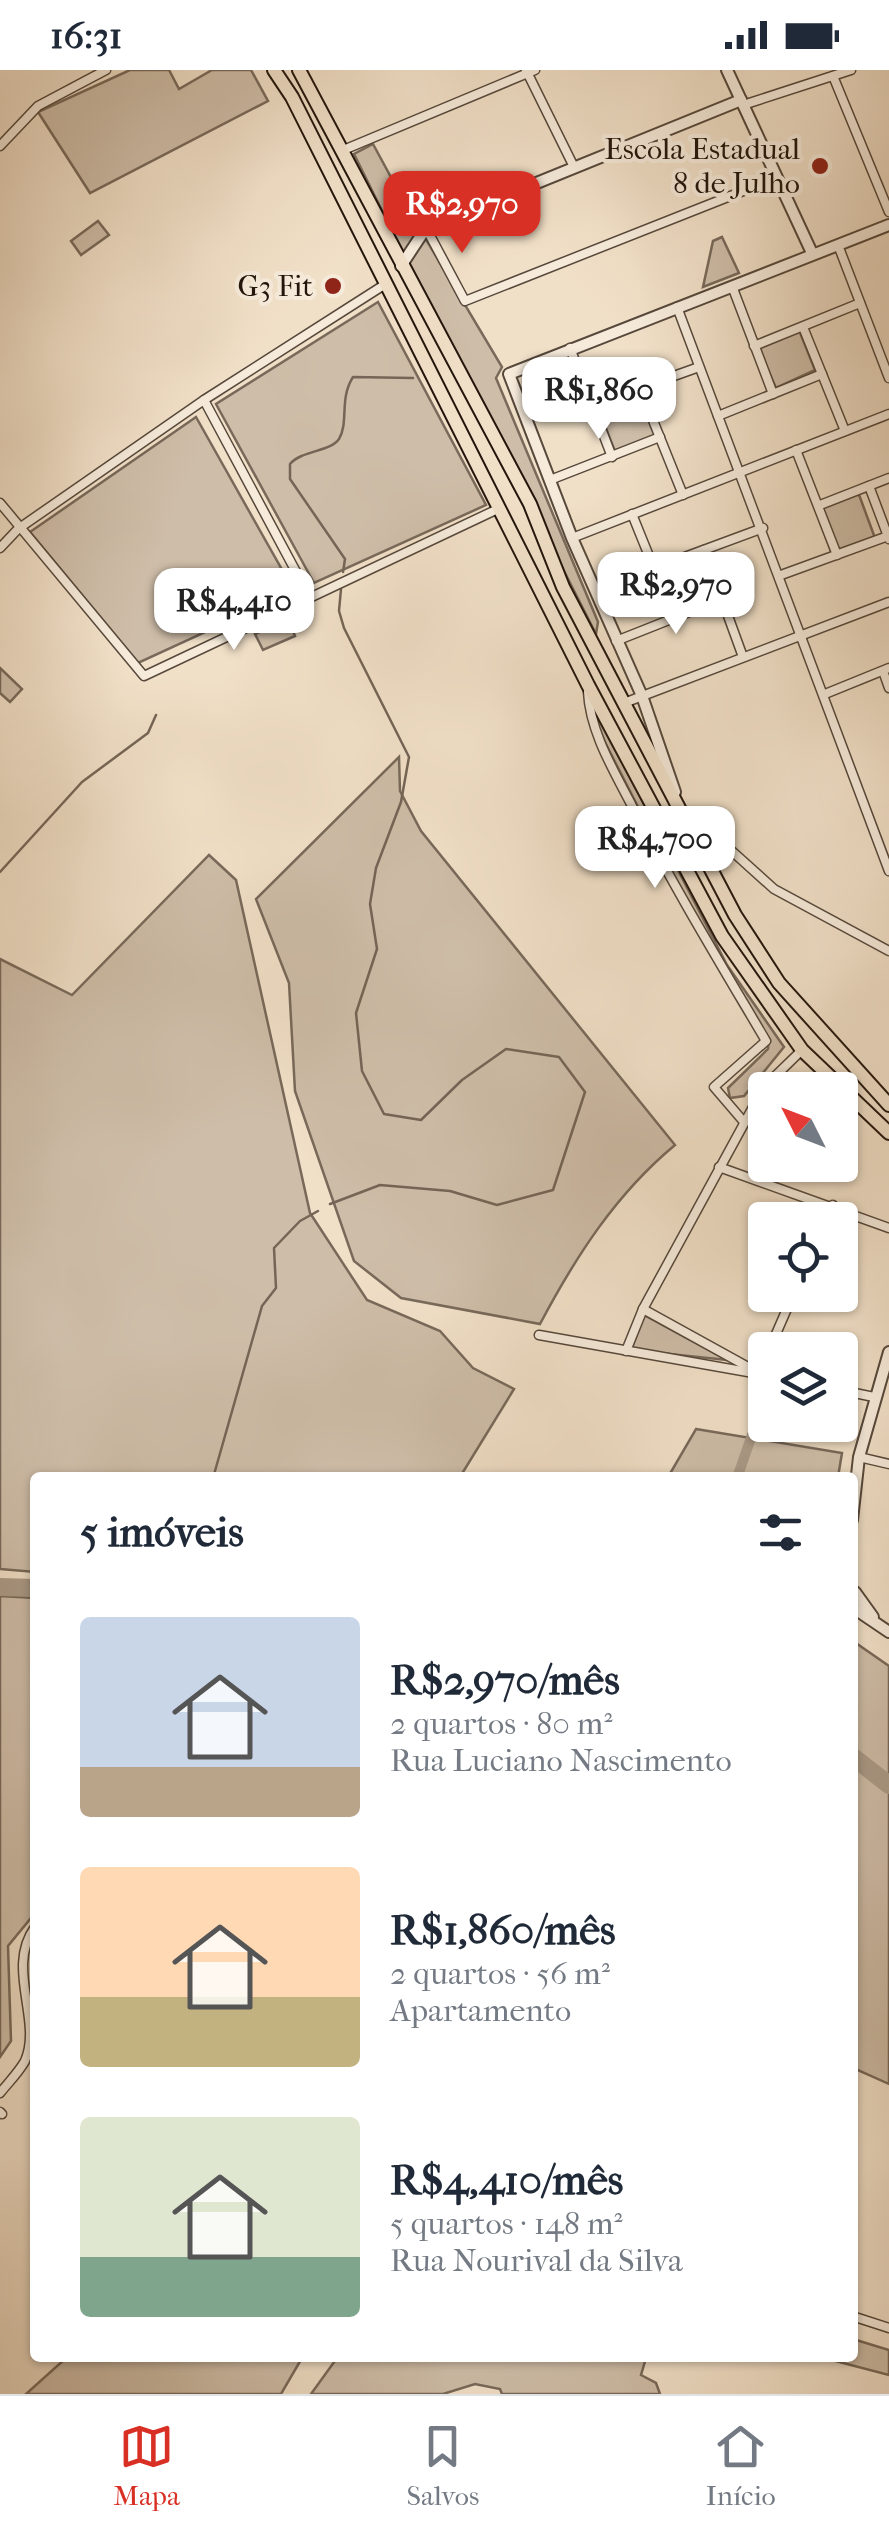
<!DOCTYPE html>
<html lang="pt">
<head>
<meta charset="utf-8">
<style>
	:root { --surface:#fff; --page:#f6f6f7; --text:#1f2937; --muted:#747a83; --line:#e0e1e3; --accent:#d93025 }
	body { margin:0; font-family:"IM FELL French Canon",serif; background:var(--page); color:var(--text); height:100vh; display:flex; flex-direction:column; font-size:38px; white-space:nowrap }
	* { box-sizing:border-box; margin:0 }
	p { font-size:32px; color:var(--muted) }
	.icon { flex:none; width:55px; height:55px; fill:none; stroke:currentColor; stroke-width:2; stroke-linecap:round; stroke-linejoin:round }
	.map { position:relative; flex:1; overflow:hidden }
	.panel { position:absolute; left:30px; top:1402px; width:828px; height:890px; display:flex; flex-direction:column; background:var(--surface); border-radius:10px; box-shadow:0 2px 8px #0004 }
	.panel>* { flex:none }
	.needle { width:65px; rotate:312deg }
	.tools { position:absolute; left:748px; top:1002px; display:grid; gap:20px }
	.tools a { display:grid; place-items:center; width:110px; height:110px; border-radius:10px; background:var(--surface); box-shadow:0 2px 8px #0004; font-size:50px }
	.price { position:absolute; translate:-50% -85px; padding:0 22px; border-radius:20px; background:#fff; color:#222; font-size:32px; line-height:65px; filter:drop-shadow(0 2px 5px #0008) }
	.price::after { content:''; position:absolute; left:50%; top:60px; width:30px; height:22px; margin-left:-15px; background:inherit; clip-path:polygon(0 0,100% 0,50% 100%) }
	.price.active { background:var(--accent); color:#fff }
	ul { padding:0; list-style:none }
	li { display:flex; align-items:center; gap:30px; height:250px; padding:0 50px }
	li span { display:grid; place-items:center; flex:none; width:280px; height:200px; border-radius:10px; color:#555 }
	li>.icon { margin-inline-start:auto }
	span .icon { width:120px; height:120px; fill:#fffc; stroke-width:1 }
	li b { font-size:42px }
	h2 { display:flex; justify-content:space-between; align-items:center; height:120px; padding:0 50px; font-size:42px }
	.status { display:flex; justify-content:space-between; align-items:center; height:70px; padding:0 50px; background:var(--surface); direction:ltr }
	.status svg { height:28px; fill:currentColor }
	.tabs { display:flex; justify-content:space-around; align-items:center; height:140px; border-top:2px solid var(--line); background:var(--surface); font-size:28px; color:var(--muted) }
	.tabs a { display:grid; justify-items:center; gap:5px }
	.tabs .active { color:var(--accent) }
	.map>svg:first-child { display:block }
</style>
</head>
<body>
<div class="status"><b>16:31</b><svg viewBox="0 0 49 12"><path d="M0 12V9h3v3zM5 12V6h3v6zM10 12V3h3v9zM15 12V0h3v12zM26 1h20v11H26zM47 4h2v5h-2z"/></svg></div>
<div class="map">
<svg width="889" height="2324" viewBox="0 0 889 2324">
	<rect width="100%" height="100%" fill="#f1e0c8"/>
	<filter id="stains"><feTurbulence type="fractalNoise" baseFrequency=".002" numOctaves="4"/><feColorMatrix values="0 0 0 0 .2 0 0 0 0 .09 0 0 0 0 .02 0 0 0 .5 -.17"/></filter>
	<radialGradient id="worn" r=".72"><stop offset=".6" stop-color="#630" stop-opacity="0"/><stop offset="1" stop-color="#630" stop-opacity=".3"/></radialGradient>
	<g fill="#cebda8" stroke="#78695a" stroke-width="2.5">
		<polygon points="130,0 169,0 179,19 212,0 251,0 268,31 90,123 38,42"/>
		<polygon points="373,74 420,161 404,185 354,84"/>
		<polygon points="98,151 109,165 81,185 71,171"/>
		<polygon points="424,166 502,297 496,308 598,552 596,564 407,192"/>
		<polygon points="722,167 739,203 703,217 713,171"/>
		<polygon points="378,232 486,435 314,513 216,334"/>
		<polygon points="799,260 815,300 776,318 758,278"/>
		<polygon points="640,322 657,368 616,384 598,338"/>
		<polygon points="196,347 294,521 138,593 30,462"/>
		<polygon points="858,422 875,468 832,484 815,438"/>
		<polygon points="703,488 717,524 681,539 667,503"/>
		<polygon points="288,549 295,566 263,580 255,564"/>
		<polygon points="0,598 22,619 10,632 0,623"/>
		<polygon points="598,645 727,895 784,977 744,1026 730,1028 728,1018 768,979 769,969 719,895 592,647"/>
		<path d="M399,687L400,721L421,761L675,1075C616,1124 576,1186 540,1254L401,1228L354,1191L295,1021L289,913L256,829Z"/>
		<polygon points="209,785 236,810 310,1143 367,1230 440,1261 473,1298 514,1319 460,1407 35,1408 35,1502 0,1499 0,889 72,925"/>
		<polygon points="644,1245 727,1290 631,1280"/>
		<polygon points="696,1359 842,1383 838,1407 668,1407"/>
		<polygon points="0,1526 35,1528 35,1843 8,1876 11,1971 0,1987"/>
		<polygon points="853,1571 889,1596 889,2014 853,1998"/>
		<polygon points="853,2269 889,2280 889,2305 824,2288 852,2288"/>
		<polygon points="66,2288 302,2288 281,2324 26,2324"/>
		<polygon points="337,2288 646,2288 641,2305 656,2313 660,2324 502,2324 500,2319 475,2314 443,2324 311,2324"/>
	</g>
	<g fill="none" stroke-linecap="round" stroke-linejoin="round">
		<g stroke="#756556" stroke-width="2.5">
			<path d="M343,502L345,489L290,409V394C302,380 330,382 339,369C349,352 339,329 353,307L413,308"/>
			<polyline points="0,802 82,712 148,663 156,645"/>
			<polyline points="330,1134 380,1115 450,1121 497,1135 553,1120 585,1022 559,987 506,979 462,1010 421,1050 384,1044 362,1001 356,943 377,879 370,834 376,798 401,732 409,687 344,558 339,541 341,519"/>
			<polyline points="213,1408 262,1236 276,1218 274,1178 300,1151 318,1141"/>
		</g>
		<polyline stroke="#ab9b88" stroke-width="10" points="737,1408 754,1359"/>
		<g stroke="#ab9b88" stroke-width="18">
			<polyline points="0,1517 35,1518"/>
			<polyline points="852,1686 889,1715"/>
		</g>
		<defs>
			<g id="minor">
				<polyline points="526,0 574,97"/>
				<polyline points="833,6 889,142"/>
				<polyline points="743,35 851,0"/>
				<polyline points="0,76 38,36 106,0"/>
				<polyline points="341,81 535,0"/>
				<polyline points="426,158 465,231 776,108"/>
				<polyline points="838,175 889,308"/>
				<polyline points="732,216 773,324"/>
				<polyline points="677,237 889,801"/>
				<polyline points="803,257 845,361"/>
				<polyline points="754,276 860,233"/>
				<polyline points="570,278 612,387"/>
				<polyline points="640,318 683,425"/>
				<polyline points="204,330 309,526"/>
				<polyline points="593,335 699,297"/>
				<polyline points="718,346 822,304"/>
				<polyline points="796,380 837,485"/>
				<polyline points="550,410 660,367"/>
				<polyline points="869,416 889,469"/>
				<polyline points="0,433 144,606 500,438"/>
				<polyline points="820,435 889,408"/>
				<polyline points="632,444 674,548"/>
				<polyline points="572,468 889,344"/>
				<polyline points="0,478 18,459 204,330 384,215"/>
				<polyline points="704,480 743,587"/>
				<polyline points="655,498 763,458"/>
				<polyline points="781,505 888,466"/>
				<polyline points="616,571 722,529"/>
				<polyline points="883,601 889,618"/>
				<path d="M588,622C590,662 614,701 632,736C674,817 720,893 766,971L714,1017L744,1052"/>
				<polyline points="825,624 889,598"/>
				<polyline points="624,633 889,532"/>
				<polyline points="690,759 724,774 774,819 889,881"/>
				<polyline points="719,1097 889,1158"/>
				<polyline points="826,1150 833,1135"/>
				<polyline points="643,1239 759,1303 765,1289"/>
				<polyline points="539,1265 765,1305"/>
				<polyline points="769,1280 793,1225"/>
				<polyline points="626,1281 643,1239 764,1017 802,980"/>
				<polyline points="840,1320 874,1327"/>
				<polyline points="859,1387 889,1394"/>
				<path d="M0,2023C8,2013 19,2002 25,1991C43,1951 5,1898 35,1857"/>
				<polyline points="0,2042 2,2044"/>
				<polyline points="852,2246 889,2258"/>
			</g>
			<g id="tertiary">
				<polyline points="727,0 812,183"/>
				<polyline points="401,196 426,158 741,30"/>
				<polyline points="675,722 642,626 572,468 509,304 889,155"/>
				<polyline points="852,1450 859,1387 889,1282"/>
				<polyline points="855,1522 873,1547"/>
				<polyline points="852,1537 889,1562"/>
			</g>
			<g id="primary">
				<polyline points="274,0 292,27 588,615 722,866 802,980 889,1063"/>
				<polyline points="299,0 530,434 563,517 735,845 779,913 889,1035"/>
			</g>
		</defs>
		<use href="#minor" stroke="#56483b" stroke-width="11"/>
		<use href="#tertiary" stroke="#56483b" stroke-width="14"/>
		<use href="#primary" stroke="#23150c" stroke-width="16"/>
		<use href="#minor" stroke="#f6ebdb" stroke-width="8"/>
		<use href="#tertiary" stroke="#f6ebdb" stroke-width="10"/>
		<use href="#primary" stroke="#f1e0c8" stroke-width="12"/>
	</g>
	<g fill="#8f2418" stroke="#f6ebdb" stroke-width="4">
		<circle cx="820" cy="96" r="10"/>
		<circle cx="333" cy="216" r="10"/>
	</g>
	<g text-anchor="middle" stroke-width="8" stroke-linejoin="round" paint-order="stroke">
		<g font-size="30" fill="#23150c" stroke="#f6ebdb" text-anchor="end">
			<text x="800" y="89">Escola Estadual<tspan x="800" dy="34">8 de Julho</tspan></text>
			<text x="313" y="226">G3 Fit</text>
		</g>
	</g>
	<rect width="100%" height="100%" filter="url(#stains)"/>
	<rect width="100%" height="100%" fill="url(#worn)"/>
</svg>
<div class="tools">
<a><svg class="needle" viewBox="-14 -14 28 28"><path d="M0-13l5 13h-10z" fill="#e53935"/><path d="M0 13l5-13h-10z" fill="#747a83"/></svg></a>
<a><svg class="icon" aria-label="locate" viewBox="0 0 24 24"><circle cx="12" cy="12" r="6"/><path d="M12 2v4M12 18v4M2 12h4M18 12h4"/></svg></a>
<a><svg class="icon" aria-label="layers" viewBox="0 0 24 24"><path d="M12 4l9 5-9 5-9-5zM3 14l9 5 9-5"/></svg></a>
</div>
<b class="price active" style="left:462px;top:186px">R$2,970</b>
<b class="price" style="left:599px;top:372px">R$1,860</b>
<b class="price" style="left:676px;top:567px">R$2,970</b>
<b class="price" style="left:234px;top:583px">R$4,410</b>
<b class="price" style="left:655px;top:821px">R$4,700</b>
<section class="panel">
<h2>5 imóveis<svg class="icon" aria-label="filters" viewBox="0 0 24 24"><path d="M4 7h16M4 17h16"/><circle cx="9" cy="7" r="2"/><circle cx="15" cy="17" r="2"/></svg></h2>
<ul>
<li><span style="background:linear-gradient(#c9d6e8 75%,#b9a48a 0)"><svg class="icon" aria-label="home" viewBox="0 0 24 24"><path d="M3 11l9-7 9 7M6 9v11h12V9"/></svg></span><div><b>R$2,970/mês</b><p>2 quartos · 80 m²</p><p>Rua Luciano Nascimento</p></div></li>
<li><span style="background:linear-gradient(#ffd9b3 65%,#c2b280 0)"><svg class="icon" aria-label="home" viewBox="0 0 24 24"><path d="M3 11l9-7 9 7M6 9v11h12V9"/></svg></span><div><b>R$1,860/mês</b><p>2 quartos · 56 m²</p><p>Apartamento</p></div></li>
<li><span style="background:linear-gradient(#dfe7d0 70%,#7fa58c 0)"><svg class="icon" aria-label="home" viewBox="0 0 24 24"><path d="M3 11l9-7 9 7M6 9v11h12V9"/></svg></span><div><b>R$4,410/mês</b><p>5 quartos · 148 m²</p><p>Rua Nourival da Silva</p></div></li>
</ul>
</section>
</div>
<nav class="tabs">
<a class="active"><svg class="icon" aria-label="map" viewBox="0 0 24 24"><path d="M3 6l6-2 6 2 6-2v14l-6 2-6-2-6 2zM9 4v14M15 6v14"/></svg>Mapa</a>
<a><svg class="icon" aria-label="saved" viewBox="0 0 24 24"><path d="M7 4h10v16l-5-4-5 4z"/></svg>Salvos</a>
<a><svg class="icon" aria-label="home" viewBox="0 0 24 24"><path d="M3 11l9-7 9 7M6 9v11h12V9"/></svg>Início</a>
</nav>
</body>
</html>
